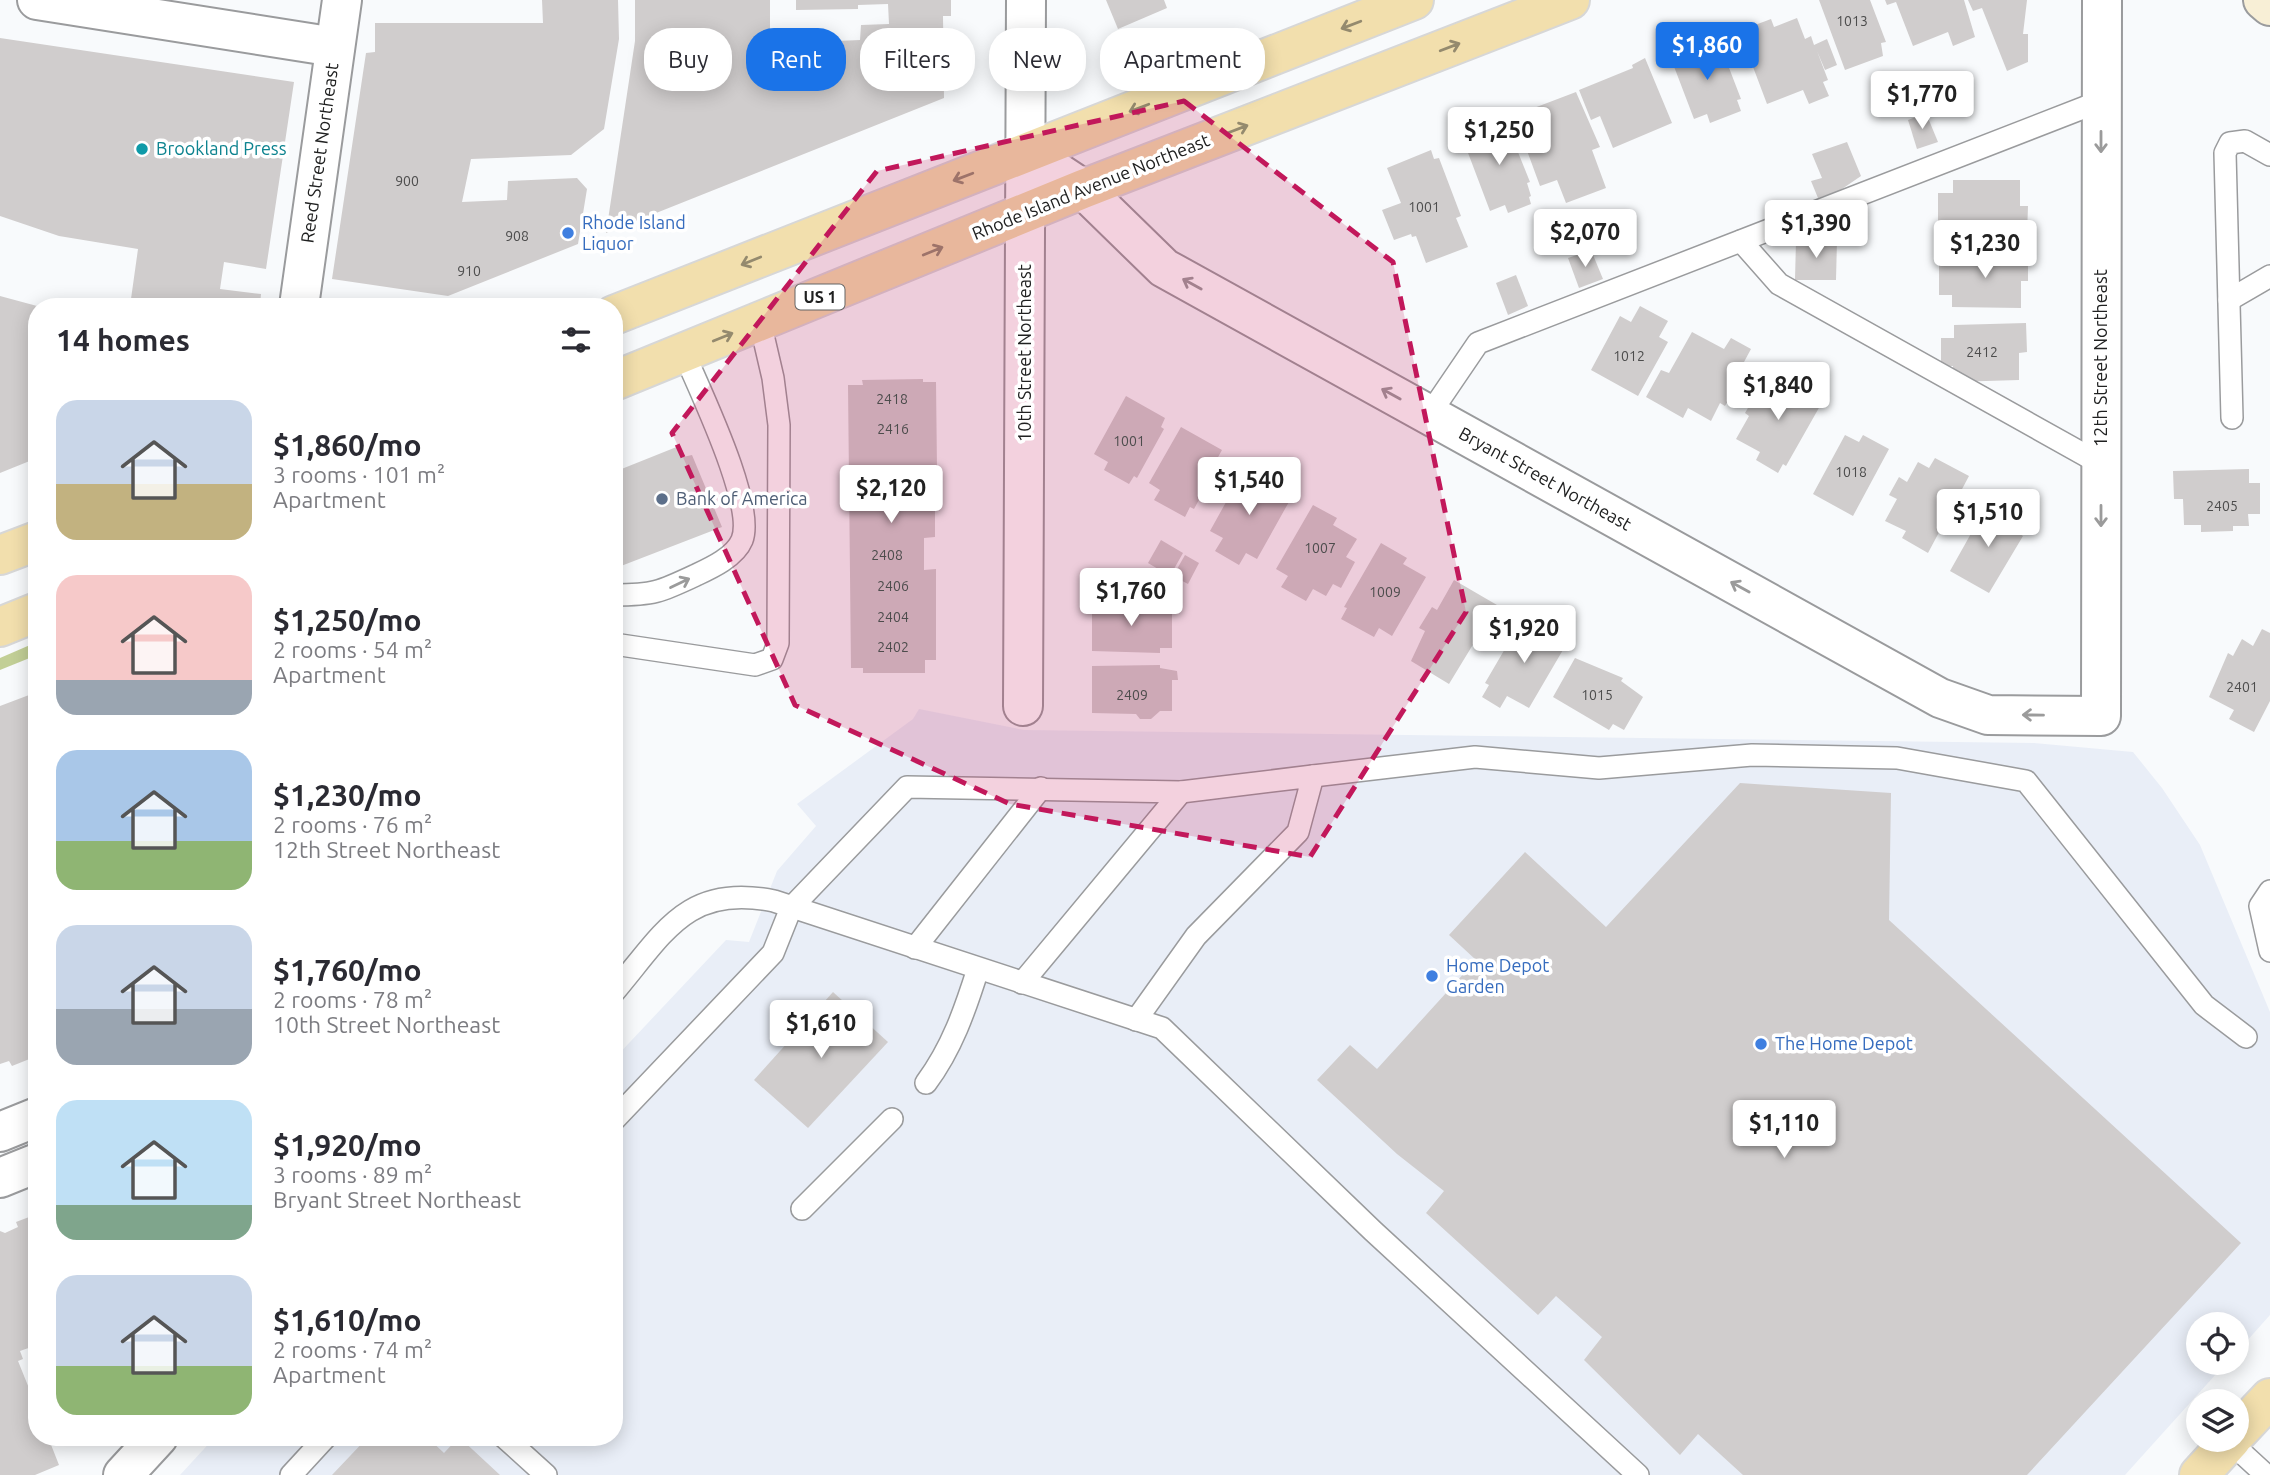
<!DOCTYPE html>
<html lang="en">
<head>
<meta charset="utf-8">
<style>
	:root { --surface:#fff; --page:#f7f7f7; --text:#2b2b33; --muted:#7c7c81; --accent:#1a73e8 }
	body { margin:0; font-family:Ubuntu,sans-serif; background:var(--page); color:var(--text); height:100vh; display:flex; flex-direction:column; font-size:26px; white-space:nowrap }
	* { box-sizing:border-box; margin:0 }
	p { font-size:23px; color:var(--muted) }
	.icon { flex:none; width:38px; height:38px; fill:none; stroke:currentColor; stroke-width:2; stroke-linecap:round; stroke-linejoin:round }
	.map { position:relative; flex:1; overflow:hidden }
	.side { position:absolute; left:28px; top:298px; width:595px; height:1148px; display:flex; flex-direction:column; background:var(--surface); border-radius:28px; box-shadow:0 4px 18px #0003 }
	.side>* { flex:none }
	.top-card { position:absolute; left:644px; top:28px; width:665px; height:63px; display:flex; gap:14px }
	.tools { position:absolute; left:2186px; top:1312px; display:grid; gap:14px }
	.tools a { display:grid; place-items:center; width:63px; height:63px; border-radius:50%; background:var(--surface); box-shadow:0 4px 18px #0003; font-size:35px }
	.price { position:absolute; translate:-50% -60px; padding:0 16px; border-radius:7px; background:#fff; color:#222; font-size:23px; line-height:46px; filter:drop-shadow(0 2px 4px #0008) }
	.price::after { content:''; position:absolute; left:50%; top:42px; width:21px; height:16px; margin-left:-10px; background:inherit; clip-path:polygon(0 0,100% 0,50% 100%) }
	.price.on { background:var(--accent); color:#fff }
	ul { padding:0; list-style:none }
	li { display:flex; align-items:center; gap:21px; height:175px; padding:0 28px }
	li span { display:grid; place-items:center; flex:none; width:196px; height:140px; border-radius:21px; color:#555 }
	li>.icon { margin-inline-start:auto }
	span .icon { width:84px; height:84px; fill:#fffc; stroke-width:1 }
	li b { font-size:30px }
	h2 { display:flex; justify-content:space-between; align-items:center; height:84px; padding:0 28px; font-size:30px }
	.chip { padding:0 24px; border-radius:28px; background:var(--surface); box-shadow:0 4px 18px #0003; font-size:24px; line-height:63px }
	.chip.on { background:var(--accent); color:#fff }
	.map>svg:first-child { display:block }
</style>
</head>
<body>
<div class="map">
<svg width="2270" height="1475" viewBox="0 0 2270 1475">
	<rect width="100%" height="100%" fill="#f8fafc"/>
	<polygon fill="#e9eef7" points="919,709 1024,730 2034,743 2133,752 2162,788 2200,845 2270,1012 2270,1315 2237,1352 2236,1325 2198,1325 2198,1363 2226,1363 2125,1475 180,1475 215,1437 614,1437 614,1059 726,940 749,942 777,871 816,826 797,804 913,719"/>
	<polygon fill="#c2cf96" points="37,642 37,655 0,670 0,658"/>
	<g fill="#d0cdcd">
		<polygon points="542,0 618,0 619,39 604,129 571,155 471,159 462,202 507,200 508,181 577,178 587,189 578,244 448,296 332,279 366,53 375,52 375,23 543,23"/>
		<polygon points="635,0 770,0 770,32 816,29 813,42 860,40 861,25 889,24 888,4 858,5 858,9 796,10 796,0 951,0 951,16 943,16 944,98 606,233 635,41"/>
		<polygon points="1106,0 1164,0 1167,8 1118,29"/>
		<polygon points="1819,0 1870,0 1886,42 1881,43 1883,56 1845,70"/>
		<polygon points="1885,0 1964,0 1975,37 1953,46 1948,32 1913,46 1896,2 1887,5"/>
		<polygon points="1968,0 2027,0 2023,34 2028,34 2028,62 2007,71 1982,8 1973,11"/>
		<polygon points="1797,18 1805,39 1811,36 1814,45 1827,39 1837,65 1825,70 1817,51 1828,80 1823,82 1829,96 1809,104 1803,90 1767,104 1750,59 1742,62 1731,34 1771,19 1774,27"/>
		<polygon points="0,38 294,82 266,269 224,262 220,289 261,294 260,306 130,306 138,249 59,236 0,216"/>
		<polygon points="1714,39 1717,47 1721,47 1741,99 1737,100 1741,111 1710,123 1707,114 1694,119 1670,56"/>
		<polygon points="1645,58 1672,123 1613,148 1600,116 1591,120 1579,90 1633,68 1632,65"/>
		<polygon points="1576,92 1600,147 1592,150 1606,188 1566,203 1557,180 1540,186 1522,137 1534,132 1526,111"/>
		<polygon points="1926,113 1938,142 1917,149 1908,120"/>
		<polygon points="1505,120 1530,182 1527,183 1531,196 1529,197 1531,204 1508,213 1505,205 1490,211 1462,137"/>
		<polygon points="1847,142 1861,176 1839,191 1818,198 1811,181 1822,178 1812,154"/>
		<polygon points="1431,150 1434,159 1439,158 1461,216 1456,218 1468,247 1426,263 1416,236 1412,237 1411,234 1394,240 1382,210 1401,203 1387,168"/>
		<polygon points="1953,180 2020,180 2020,206 2028,206 2027,236 1952,235 1953,223 1938,223 1938,193 1953,193"/>
		<polygon points="1796,240 1837,240 1836,280 1795,280"/>
		<polygon points="1591,250 1603,279 1579,288 1568,258"/>
		<polygon points="1953,253 2028,253 2028,281 2021,281 2021,308 1952,307 1952,295 1939,295 1939,265 1953,265"/>
		<polygon points="1516,275 1528,306 1508,315 1496,283"/>
		<polygon points="0,296 37,306 37,458 0,473"/>
		<polygon points="1640,306 1668,321 1659,337 1668,342 1638,396 1591,370 1620,316 1631,322"/>
		<polygon points="2026,323 2027,352 2019,353 2019,380 1953,382 1953,366 1941,366 1941,338 1954,338 1954,325"/>
		<polygon points="1692,332 1724,349 1731,338 1751,349 1744,362 1748,365 1725,406 1720,403 1711,421 1688,408 1683,418 1646,397 1661,370 1669,373"/>
		<polygon points="1788,376 1812,390 1807,399 1820,406 1786,466 1783,464 1778,473 1756,460 1760,452 1736,439 1749,416 1745,413 1752,401 1756,402 1769,379 1782,386"/>
		<polygon points="923,379 923,382 936,382 937,470 922,470 923,511 935,511 935,537 924,538 924,570 936,569 936,660 925,660 925,673 863,673 863,668 851,668 848,385 863,385 862,380"/>
		<polygon points="1126,396 1165,418 1161,427 1164,429 1137,478 1134,476 1129,484 1104,470 1108,462 1094,454"/>
		<polygon points="1181,427 1222,450 1217,459 1220,461 1194,509 1190,507 1185,517 1154,500 1160,490 1149,483"/>
		<polygon points="1845,435 1859,442 1863,435 1889,449 1853,516 1813,494"/>
		<polygon points="679,446 683,457 692,455 722,527 621,566 614,550 614,472"/>
		<polygon points="1935,458 1969,476 1928,553 1902,538 1906,531 1885,521 1897,499 1889,495 1899,477 1907,482 1918,462 1929,468"/>
		<polygon points="1246,466 1272,480 1268,488 1290,500 1257,559 1246,553 1239,565 1215,551 1223,538 1210,531"/>
		<polygon points="2249,469 2249,483 2260,483 2260,514 2248,514 2249,526 2233,526 2233,531 2201,532 2201,525 2184,525 2183,499 2174,499 2173,471"/>
		<polygon points="1313,505 1337,518 1333,525 1357,539 1346,557 1355,562 1341,588 1333,584 1326,596 1313,589 1306,601 1281,587 1288,576 1276,569"/>
		<polygon points="1997,505 2020,518 2014,530 2023,536 1989,593 1950,571 1982,514 1990,518"/>
		<polygon points="1161,540 1183,553 1170,576 1148,563"/>
		<polygon points="1381,543 1407,558 1403,564 1426,577 1392,636 1379,628 1374,637 1341,619 1347,608 1344,607"/>
		<polygon points="1185,555 1199,563 1188,584 1173,576"/>
		<polygon points="1454,580 1497,605 1449,684 1411,661 1425,631 1419,628 1432,607 1437,610"/>
		<polygon points="1104,603 1161,603 1161,612 1172,612 1172,648 1160,648 1160,653 1092,651 1092,604"/>
		<polygon points="1523,618 1567,643 1529,708 1507,696 1500,708 1482,697 1489,685 1485,683"/>
		<polygon points="2262,629 2270,633 2270,701 2254,732 2229,719 2234,710 2209,697 2228,653 2233,656 2242,639 2253,646"/>
		<polygon points="1575,658 1623,678 1621,681 1643,697 1624,730 1613,724 1609,730 1553,697"/>
		<polygon points="1160,665 1160,668 1177,671 1178,680 1172,680 1172,711 1160,711 1151,719 1140,719 1136,714 1092,713 1092,666"/>
		<polygon points="37,692 37,1056 12,1066 9,1061 0,1064 0,706"/>
		<polygon points="1740,783 1891,793 1889,920 2241,1243 2027,1475 1743,1475 1698,1434 1680,1455 1584,1360 1602,1337 1556,1296 1538,1315 1426,1213 1444,1191 1397,1154 1317,1080 1350,1045 1377,1069 1476,960 1449,935 1525,852 1606,927"/>
		<polygon points="833,992 888,1042 808,1128 754,1080"/>
		<polygon points="37,1214 37,1345 20,1351 23,1359 18,1361 37,1408 37,1437 48,1437 59,1465 35,1475 0,1475 0,1231 5,1233 18,1227 16,1222"/>
		<polygon points="368,1437 427,1437 444,1453 459,1437 500,1475 332,1475"/>
	</g>
	<g fill="none" stroke-linecap="round" stroke-linejoin="round">
		<defs>
			<g id="lane">
				<polyline points="1741,241 1779,284 2101,464"/>
				<polyline points="2229,300 2270,276"/>
				<polyline points="1429,415 1478,343 2101,101"/>
				<polyline points="2232,418 2225,153 2230,143 2245,141 2270,155"/>
				<path d="M614,595C654,595 660,592 696,575C711,568 735,557 742,540C756,505 699,389 684,353"/>
				<polyline points="614,644 755,665 772,659 778,643 779,425 773,378 760,322"/>
				<polyline points="1313,776 1475,757 1599,768 1752,755 1897,758 2026,781 2204,1005 2246,1037"/>
				<polyline points="2270,891 2260,906 2270,951"/>
				<polyline points="915,948 1041,788"/>
				<polyline points="1022,983 1181,792"/>
				<path d="M614,992C664,933 687,883 774,901L1162,1028L1373,1231L1638,1475"/>
				<path d="M926,1083C952,1048 965,1010 978,969"/>
				<polyline points="614,1120 773,953 791,908 907,787 1181,792 1313,776 1298,832 1196,936 1136,1020"/>
				<polyline points="802,1209 892,1119"/>
				<polyline points="504,1437 546,1475"/>
				<polyline points="2230,1442 2266,1475"/>
				<polyline points="291,1475 326,1437"/>
			</g>
			<g id="street">
				<polyline points="37,0 335,47"/>
				<polyline points="1027,152 1083,189 1164,268 1940,698 1988,715 2101,716 2102,0"/>
				<polyline points="299,306 342,0"/>
				<polyline points="1023,706 1026,0"/>
				<polyline points="0,1132 37,1117"/>
				<polyline points="0,1178 37,1163"/>
				<polyline points="123,1475 158,1437"/>
			</g>
			<polyline id="secondary" points="2263,0 2270,6"/>
			<g id="primary">
				<polyline points="614,315 1414,0"/>
				<polyline points="614,381 1083,189 1570,0"/>
				<polyline points="0,555 37,541"/>
				<polyline points="0,627 37,612"/>
				<polyline points="2236,1434 2270,1398"/>
				<polyline points="2199,1475 2231,1440"/>
			</g>
		</defs>
		<use href="#lane" stroke="#9a9b9d" stroke-width="24"/>
		<use href="#street" stroke="#9a9b9d" stroke-width="42"/>
		<use href="#secondary" stroke="#9a9b9d" stroke-width="42"/>
		<use href="#primary" stroke="#d7d7d7" stroke-width="42"/>
		<use href="#lane" stroke="#fff" stroke-width="21"/>
		<use href="#street" stroke="#fff" stroke-width="38"/>
		<use href="#secondary" stroke="#f8efd6" stroke-width="38"/>
		<use href="#primary" stroke="#f2dfad" stroke-width="38"/>
	</g>
	<defs><path id="oneway-shaft" d="M-6 0H5M1.5-3L5.5 0L1.5 3" fill="none" stroke-width="1.6" stroke-linecap="round" stroke-linejoin="round" transform="scale(1.75)"/></defs>
	<g stroke="#948a6e">
		<use href="#oneway-shaft" transform="translate(1351 25) rotate(159)"/>
		<use href="#oneway-shaft" transform="translate(1450 47) rotate(-21)"/>
		<use href="#oneway-shaft" transform="translate(1139 108) rotate(159)"/>
		<use href="#oneway-shaft" transform="translate(1238 129) rotate(-21)"/>
		<use href="#oneway-shaft" transform="translate(963 177) rotate(159)"/>
		<use href="#oneway-shaft" transform="translate(933 251) rotate(-22)"/>
		<use href="#oneway-shaft" transform="translate(751 261) rotate(158)"/>
		<use href="#oneway-shaft" transform="translate(723 337) rotate(-22)"/>
	</g>
	<g stroke="#9b9b9b">
		<use href="#oneway-shaft" transform="translate(2101 142) rotate(90)"/>
		<use href="#oneway-shaft" transform="translate(1192 284) rotate(-151)"/>
		<use href="#oneway-shaft" transform="translate(1391 394) rotate(-151)"/>
		<use href="#oneway-shaft" transform="translate(2101 516) rotate(90)"/>
		<use href="#oneway-shaft" transform="translate(680 583) rotate(-26)"/>
		<use href="#oneway-shaft" transform="translate(1740 587) rotate(-151)"/>
		<use href="#oneway-shaft" transform="translate(2033 715) rotate(-179)"/>
	</g>
	<path fill="#c2185b" fill-opacity="0.2" stroke="#c2185b" stroke-width="5" stroke-dasharray="14 9" stroke-linejoin="round" d="M1184,101L1393,262L1466,612L1310,857L1010,804L795,705L672,433L877,171Z"/>
	<circle fill="#0f9aa8" stroke="#fff" stroke-width="2.5" cx="142" cy="149" r="7"/>
	<g fill="#3f7fe0" stroke="#fff" stroke-width="2.5">
		<circle cx="568" cy="233" r="7"/>
		<circle cx="1432" cy="976" r="7"/>
		<circle cx="1761" cy="1044" r="7"/>
	</g>
	<circle fill="#5c6f8a" stroke="#fff" stroke-width="2.5" cx="662" cy="499" r="7"/>
	<g text-anchor="middle" stroke-width="7" stroke-linejoin="round" paint-order="stroke">
		<g font-size="14" fill="#4c4c4c">
			<text x="1852" y="26">1013</text>
			<text x="407" y="186">900</text>
			<text x="1424" y="212">1001</text>
			<text x="517" y="241">908</text>
			<text x="469" y="276">910</text>
			<text x="1982" y="357">2412</text>
			<text x="1629" y="361">1012</text>
			<text x="892" y="404">2418</text>
			<text x="893" y="434">2416</text>
			<text x="1129" y="446">1001</text>
			<text x="1851" y="477">1018</text>
			<text x="2222" y="511">2405</text>
			<text x="1320" y="553">1007</text>
			<text x="887" y="560">2408</text>
			<text x="893" y="591">2406</text>
			<text x="1385" y="597">1009</text>
			<text x="893" y="622">2404</text>
			<text x="893" y="652">2402</text>
			<text x="2242" y="692">2401</text>
			<text x="1132" y="700">2409</text>
			<text x="1597" y="700">1015</text>
		</g>
		<rect fill="#fff" stroke="#636464" stroke-width="2" x="795.5" y="284.5" width="49" height="25" rx="5"/>
		<g font-size="16" font-weight="bold" fill="#202121">
			<text x="820" y="303">US 1</text>
		</g>
		<g font-size="18" fill="#0d838f" stroke="#fff" text-anchor="start">
			<text x="156" y="155">Brookland Press</text>
		</g>
		<g font-size="18" fill="#202121" stroke="#fff">
			<text transform="translate(320 153) rotate(-82)" y="6">Reed Street Northeast</text>
			<text transform="translate(1091 187) rotate(-22)" y="6">Rhode Island Avenue Northeast</text>
			<text transform="translate(1025 353) rotate(-90)" y="6">10th Street Northeast</text>
			<text transform="translate(2101 358) rotate(-90)" y="6">12th Street Northeast</text>
			<text transform="translate(1545 479) rotate(29)" y="6">Bryant Street Northeast</text>
		</g>
		<g font-size="18" fill="#366cbe" stroke="#fff" text-anchor="start">
			<text x="582" y="229">Rhode Island<tspan x="582" dy="21">Liquor</tspan></text>
			<text x="1446" y="972">Home Depot<tspan x="1446" dy="21">Garden</tspan></text>
			<text x="1775" y="1050">The Home Depot</text>
		</g>
		<g font-size="18" fill="#4e5e75" stroke="#fff" text-anchor="start">
			<text x="676" y="505">Bank of America</text>
		</g>
	</g>
</svg>
<div class="tools">
<a><svg class="icon" aria-label="locate" viewBox="0 0 24 24"><circle cx="12" cy="12" r="6"/><path d="M12 2v4M12 18v4M2 12h4M18 12h4"/></svg></a>
<a><svg class="icon" aria-label="layers" viewBox="0 0 24 24"><path d="M12 4l9 5-9 5-9-5zM3 14l9 5 9-5"/></svg></a>
</div>
<b class="price on" style="left:1707px;top:82px">$1,860</b>
<b class="price" style="left:1922px;top:131px">$1,770</b>
<b class="price" style="left:1499px;top:167px">$1,250</b>
<b class="price" style="left:1816px;top:260px">$1,390</b>
<b class="price" style="left:1585px;top:269px">$2,070</b>
<b class="price" style="left:1985px;top:280px">$1,230</b>
<b class="price" style="left:1778px;top:422px">$1,840</b>
<b class="price" style="left:1249px;top:517px">$1,540</b>
<b class="price" style="left:891px;top:525px">$2,120</b>
<b class="price" style="left:1988px;top:549px">$1,510</b>
<b class="price" style="left:1131px;top:628px">$1,760</b>
<b class="price" style="left:1524px;top:665px">$1,920</b>
<b class="price" style="left:821px;top:1060px">$1,610</b>
<b class="price" style="left:1784px;top:1160px">$1,110</b>
<div class="top-card">
<a class="chip">Buy</a>
<a class="chip on">Rent</a>
<a class="chip">Filters</a>
<a class="chip">New</a>
<a class="chip">Apartment</a>
</div>
<section class="side">
<h2>14 homes<svg class="icon" aria-label="filters" viewBox="0 0 24 24"><path d="M4 7h16M4 17h16"/><circle cx="9" cy="7" r="2"/><circle cx="15" cy="17" r="2"/></svg></h2>
<ul>
<li><span style="background:linear-gradient(#c9d6e8 60%,#c2b280 0)"><svg class="icon" aria-label="home" viewBox="0 0 24 24"><path d="M3 11l9-7 9 7M6 9v11h12V9"/></svg></span><div><b>$1,860/mo</b><p>3 rooms · 101 m²</p><p>Apartment</p></div></li>
<li><span style="background:linear-gradient(#f6c9c9 75%,#9aa5b1 0)"><svg class="icon" aria-label="home" viewBox="0 0 24 24"><path d="M3 11l9-7 9 7M6 9v11h12V9"/></svg></span><div><b>$1,250/mo</b><p>2 rooms · 54 m²</p><p>Apartment</p></div></li>
<li><span style="background:linear-gradient(#a9c7e8 65%,#8fb573 0)"><svg class="icon" aria-label="home" viewBox="0 0 24 24"><path d="M3 11l9-7 9 7M6 9v11h12V9"/></svg></span><div><b>$1,230/mo</b><p>2 rooms · 76 m²</p><p>12th Street Northeast</p></div></li>
<li><span style="background:linear-gradient(#c9d6e8 60%,#9aa5b1 0)"><svg class="icon" aria-label="home" viewBox="0 0 24 24"><path d="M3 11l9-7 9 7M6 9v11h12V9"/></svg></span><div><b>$1,760/mo</b><p>2 rooms · 78 m²</p><p>10th Street Northeast</p></div></li>
<li><span style="background:linear-gradient(#bfe0f5 75%,#7fa58c 0)"><svg class="icon" aria-label="home" viewBox="0 0 24 24"><path d="M3 11l9-7 9 7M6 9v11h12V9"/></svg></span><div><b>$1,920/mo</b><p>3 rooms · 89 m²</p><p>Bryant Street Northeast</p></div></li>
<li><span style="background:linear-gradient(#c9d6e8 65%,#8fb573 0)"><svg class="icon" aria-label="home" viewBox="0 0 24 24"><path d="M3 11l9-7 9 7M6 9v11h12V9"/></svg></span><div><b>$1,610/mo</b><p>2 rooms · 74 m²</p><p>Apartment</p></div></li>
</ul>
</section>
</div>
</body>
</html>
